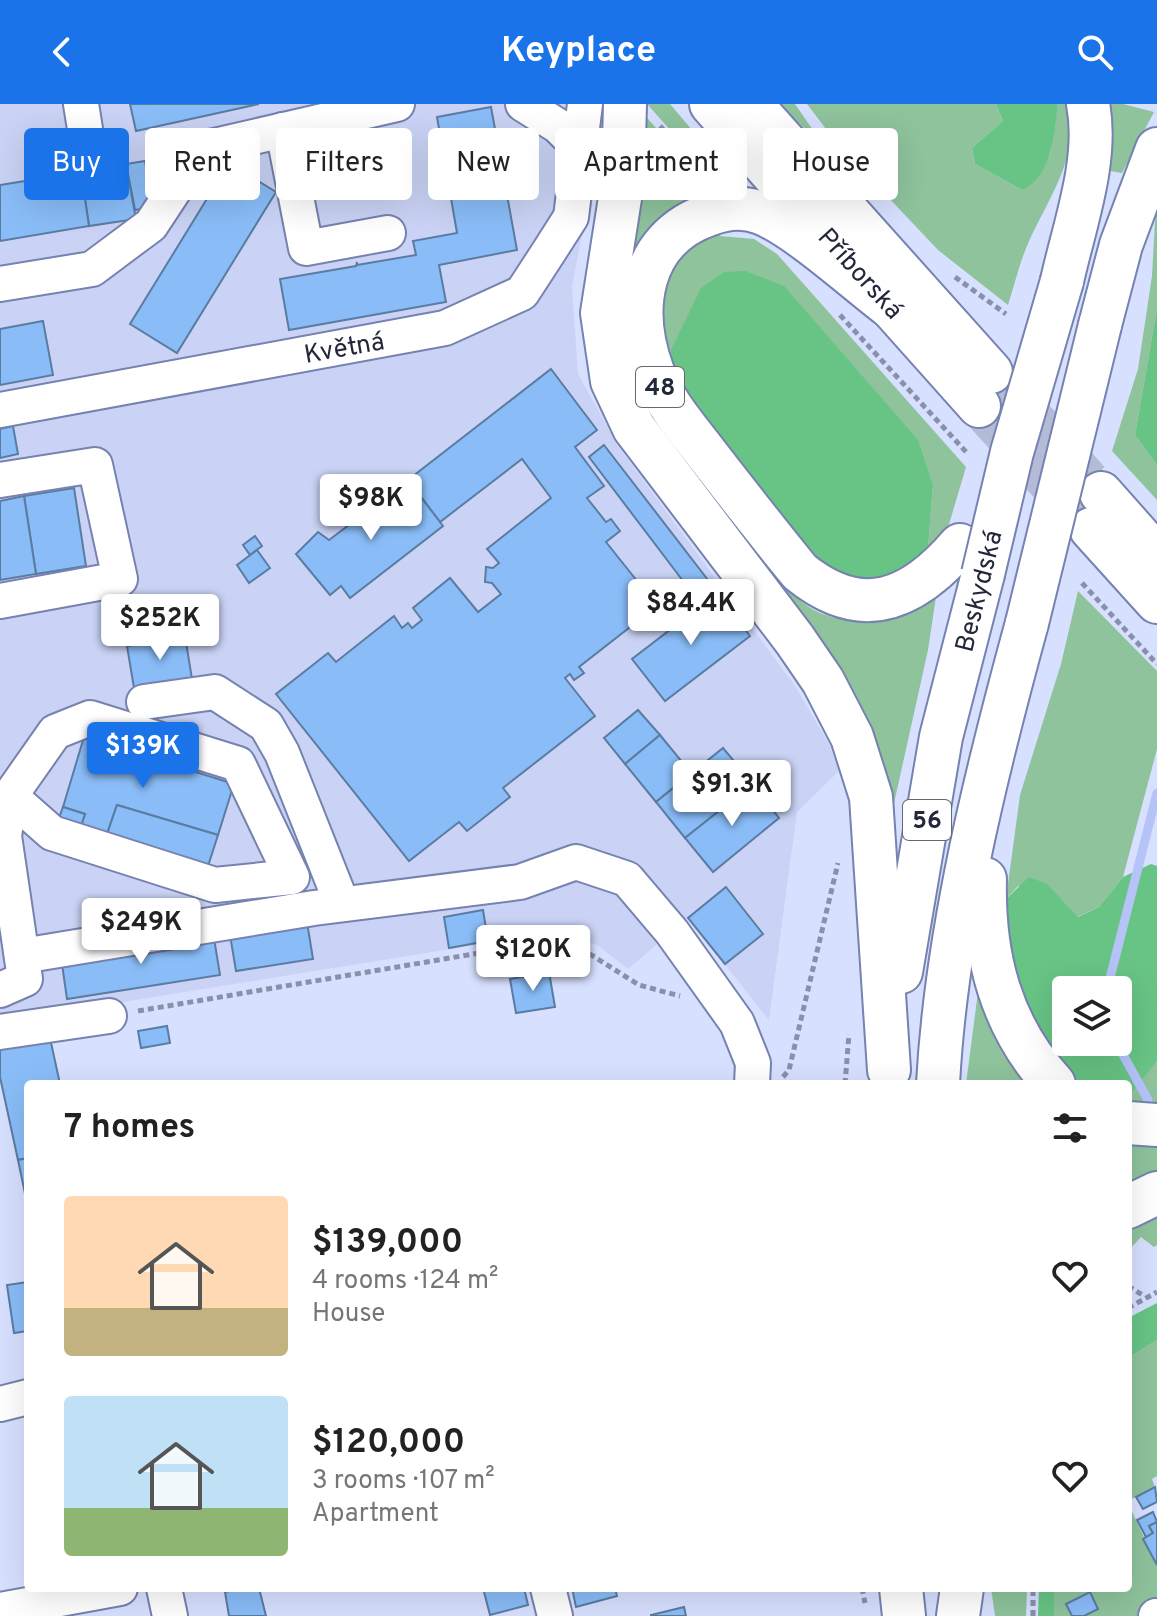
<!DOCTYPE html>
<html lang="en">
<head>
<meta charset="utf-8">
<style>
	:root { --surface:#fff; --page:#f2f2f2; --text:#222; --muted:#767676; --accent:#1a73e8 }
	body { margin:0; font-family:Overpass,sans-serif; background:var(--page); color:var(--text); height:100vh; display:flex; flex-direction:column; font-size:30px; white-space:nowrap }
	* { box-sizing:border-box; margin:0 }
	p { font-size:26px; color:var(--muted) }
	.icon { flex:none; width:44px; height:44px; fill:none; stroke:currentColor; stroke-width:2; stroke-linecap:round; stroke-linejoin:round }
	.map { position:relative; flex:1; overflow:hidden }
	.panel { position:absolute; left:24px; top:976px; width:1108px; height:512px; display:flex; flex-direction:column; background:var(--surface); border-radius:8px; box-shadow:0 8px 32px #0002 }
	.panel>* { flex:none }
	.top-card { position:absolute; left:24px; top:24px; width:1110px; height:72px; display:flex; gap:16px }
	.buttons { position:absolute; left:1052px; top:872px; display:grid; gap:16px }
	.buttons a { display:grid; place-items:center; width:80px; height:80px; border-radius:8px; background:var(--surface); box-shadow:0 8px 32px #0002; font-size:40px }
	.price { position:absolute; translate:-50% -68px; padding:0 18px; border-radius:8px; background:#fff; color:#222; font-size:26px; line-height:52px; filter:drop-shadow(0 2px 4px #0008) }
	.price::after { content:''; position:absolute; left:50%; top:48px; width:24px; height:18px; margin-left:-12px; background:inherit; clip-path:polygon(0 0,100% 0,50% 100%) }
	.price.selected { background:var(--accent); color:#fff }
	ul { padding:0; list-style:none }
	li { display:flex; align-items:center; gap:24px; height:200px; padding:0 40px }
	li span { display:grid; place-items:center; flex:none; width:224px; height:160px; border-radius:8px; color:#555 }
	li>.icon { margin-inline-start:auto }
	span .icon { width:96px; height:96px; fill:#fffc; stroke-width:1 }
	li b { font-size:34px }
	h2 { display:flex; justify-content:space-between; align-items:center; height:96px; padding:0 40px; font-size:34px }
	.pill { padding:0 28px; border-radius:8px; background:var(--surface); box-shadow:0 8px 32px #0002; font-size:28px; line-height:72px }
	.pill.selected { background:var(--accent); color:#fff }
	header { display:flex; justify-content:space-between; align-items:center; height:104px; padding:0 40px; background:var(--accent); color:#fff; font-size:36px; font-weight:700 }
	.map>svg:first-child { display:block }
</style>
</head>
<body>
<header><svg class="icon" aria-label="back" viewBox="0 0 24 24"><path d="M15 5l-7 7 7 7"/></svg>Keyplace<svg class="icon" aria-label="search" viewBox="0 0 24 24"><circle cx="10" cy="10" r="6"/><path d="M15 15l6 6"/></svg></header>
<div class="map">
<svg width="1157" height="1512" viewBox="0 0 1157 1512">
	<rect width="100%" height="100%" fill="#d7e0fe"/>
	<polygon fill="#cad3f5" points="0,0 595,0 597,50 572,183 578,270 618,342 795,582 829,640 839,667 797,708 769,916 688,814 628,865 597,841 562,827 0,918"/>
	<g fill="#8ec39c">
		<polygon points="647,0 670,0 741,84 723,85"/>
		<polygon points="779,0 795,0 826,45"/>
		<path d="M807,0H996L1003,17L972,44L975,60L1022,86L1050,49L1058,0H1068C1082,48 1049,94 1030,135C1020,156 1015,179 1008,201L938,146L835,37Z"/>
		<polygon points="1105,0 1123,0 1154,8 1122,69 1104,66"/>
		<path d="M640,6L712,87C611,112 605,213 641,294C675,343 770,489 820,509C860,525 897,514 929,489L936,493L928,546L891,713L886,711L877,656L828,561L643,308L625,273L614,208L632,94Z"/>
		<polygon points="1157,81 1157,204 1135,331 1157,361 1157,396 1112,347 1138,265 1152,172"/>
		<polygon points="720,119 720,132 754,135 777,150 966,363 947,427 928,443 933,382 674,280 655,210 679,136"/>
		<polygon points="1078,487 1157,567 1157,645 1123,773 1099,803 1077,813 1064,798 1018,782 1006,795 1020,691 1061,560"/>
		<polygon points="978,888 999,934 1033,980 966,980"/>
		<polygon points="1157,957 1157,1005 1128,1003 1129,989"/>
		<polygon points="1128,1035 1157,1038 1157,1070 1128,1085"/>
		<polygon points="1157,1106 1157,1141 1154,1143 1141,1133 1128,1147 1128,1123"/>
		<polygon points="1157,1236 1157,1372 1152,1375 1155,1383 1128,1397 1128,1254"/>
		<polygon points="1128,1399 1157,1461 1157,1503 1138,1512 1054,1512 1054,1484 1128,1484"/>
		<polygon points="991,1484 1027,1484 1026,1512 995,1512"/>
	</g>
	<g fill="#68c485" fill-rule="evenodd">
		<path d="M996,0H1058C1054,29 1052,73 1022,86L975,60L972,44L1003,17Z"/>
		<polygon points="745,167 784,182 918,336 933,382 928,444 908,462 886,474 861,479 821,466 674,280 671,246 701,184 724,168"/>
		<polygon points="1157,204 1157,361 1135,331"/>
		<path d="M1151,760L1157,762V957L1128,993V980H1081L1044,943L1009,865L1006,795L1029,773L1047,780L1078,813L1099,803L1123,773ZM1066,886H1118V938H1066Z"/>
		<polygon points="1157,1199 1157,1236 1128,1254 1128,1214"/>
		<polygon points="1039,1484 1054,1484 1054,1512 1038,1512"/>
	</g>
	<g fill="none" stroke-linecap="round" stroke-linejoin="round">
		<g stroke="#b5c3f8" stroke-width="9">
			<polyline points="1107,886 1157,689"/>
			<polyline points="1116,938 1148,996"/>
		</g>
	</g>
	<g fill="#8abdf8" stroke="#5b7ca2" stroke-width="2">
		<polygon points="130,0 259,0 136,27"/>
		<polygon points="491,3 517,146 439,161 446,198 289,226 280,175 356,162 357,158 357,161 416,151 413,137 457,129 437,13"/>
		<polygon points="145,57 153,103 135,106 126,60"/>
		<polygon points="229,59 276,88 177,249 130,220"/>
		<polygon points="126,60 136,115 89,122 81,68"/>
		<polygon points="81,68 89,122 0,137 0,81"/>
		<polygon points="43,217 53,271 0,281 0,225"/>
		<polygon points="551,265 597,326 575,343 604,382 587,394 606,418 611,415 620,427 606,438 657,502 579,563 584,569 574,576 570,570 565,574 595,612 503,684 510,693 467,727 459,718 409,757 276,590 328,549 336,558 394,512 402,524 408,519 412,524 422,516 413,504 450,474 478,508 501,490 492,479 485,478 486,463 493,464 499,459 487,445 551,394 522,355 440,418 408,376"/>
		<polygon points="13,322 18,350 0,354 0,325"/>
		<polygon points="604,341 718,489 696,506 677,482 683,477 589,353"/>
		<polygon points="408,376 443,422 350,494 341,482 330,491 296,450 318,428 329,436 366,408 361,402 366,398 371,404 375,402"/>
		<polygon points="74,384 86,462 36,470 24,392"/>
		<polygon points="24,392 36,470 0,476 0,397"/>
		<polygon points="255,432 262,442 250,451 243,441"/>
		<polygon points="257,446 270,464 249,479 237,461"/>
		<polygon points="718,489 750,532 665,597 632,555"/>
		<polygon points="185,532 192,575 134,584 127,542"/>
		<polygon points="638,606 660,631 625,660 604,634"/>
		<polygon points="660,631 691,669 656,698 625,660"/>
		<polygon points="84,633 234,680 218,731 117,701 107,730 81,722 85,710 63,703"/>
		<polygon points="723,644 753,680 685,734 656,698"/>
		<polygon points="753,680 779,714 713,768 685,734"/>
		<polygon points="117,701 218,731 208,762 107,730"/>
		<polygon points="63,703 85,710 81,722 59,714"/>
		<polygon points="726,783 763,830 725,860 688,814"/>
		<polygon points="483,806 488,837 449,844 444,813"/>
		<polygon points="306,812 313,855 236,867 229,825"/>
		<polygon points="213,828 220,871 67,895 61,853"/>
		<polygon points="549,868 555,903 516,909 510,875"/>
		<polygon points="167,922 170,939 141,944 138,927"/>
		<polygon points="50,934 60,980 28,980 28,1054 18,1056 0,973 0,943"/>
		<polygon points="28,1054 28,1104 18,1056"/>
		<polygon points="28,1178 28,1227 14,1229 7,1181"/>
		<polygon points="1155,1383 1157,1398 1143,1405 1136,1393"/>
		<polygon points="1153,1408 1157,1418 1149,1422 1153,1429 1146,1433 1137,1416"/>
		<polygon points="1157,1418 1157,1461 1143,1435 1153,1429 1149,1422"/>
		<polygon points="243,1484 259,1484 266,1512 229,1512 225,1488"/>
		<polygon points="483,1484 524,1484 528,1501 490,1511"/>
		<polygon points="572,1484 615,1484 617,1492 576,1503"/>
		<polygon points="1090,1488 1098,1505 1084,1512 1072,1512 1066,1500"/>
		<polygon points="684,1503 686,1512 651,1512 651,1511"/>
	</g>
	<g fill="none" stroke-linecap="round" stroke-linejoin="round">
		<g stroke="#b3bbd7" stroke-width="42" stroke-dasharray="42 21" stroke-linecap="butt">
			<polyline points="991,268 1089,377"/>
			<polyline points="979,302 1091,425"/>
		</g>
		<defs>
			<g id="minor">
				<polyline points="81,0 85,25"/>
				<polyline points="523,0 558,22 578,42"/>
				<polyline points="283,26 306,144 388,129"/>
				<polyline points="0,180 92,165 151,121 201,45 397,0"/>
				<polyline points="0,306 445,224 522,189 548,149 571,113 585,0"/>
				<polyline points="0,376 95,361 120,475 0,497"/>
				<polyline points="144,598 215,588 266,621 282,649 342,800"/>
				<polyline points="22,852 314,804 520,778 576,758 627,775 672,828 737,919 753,959 752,980"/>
				<polyline points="0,886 25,875 4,732 10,692 55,628 90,614 238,660 292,773 215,781 52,729 10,692"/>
				<polyline points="0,928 109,912"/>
				<polyline points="0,1300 28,1293"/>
				<polyline points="164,1484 170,1512"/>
				<polyline points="548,1484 555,1512"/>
				<polyline points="0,1506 120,1484"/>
				<polyline points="1156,1512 1157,1512"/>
			</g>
			<g id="major">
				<polyline points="625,0 623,75 602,209 612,277 634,324 795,536 823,577 852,633 871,693 889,966"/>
				<polyline points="711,0 829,134"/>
				<polyline points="751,0 991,268"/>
				<path d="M1062,177C1074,122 1099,56 1088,0"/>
				<polyline points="871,181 979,302"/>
				<path d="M889,202C856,177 797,123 761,109C743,102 726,104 708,111C639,135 630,206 653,268C664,298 686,323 706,349C737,389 768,429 800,468C862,518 912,497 960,441"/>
				<polyline points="1100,221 1121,141 1157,45"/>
				<polyline points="1101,389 1157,452"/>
				<polyline points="1091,425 1157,498"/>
				<path d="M985,775C983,853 1001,922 1054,980"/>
				<polyline points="901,868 941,633 983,470"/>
				<path d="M938,980C946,828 987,665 1027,519"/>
				<polyline points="1128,1019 1157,1021"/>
				<polyline points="1128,1103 1157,1089"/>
				<polyline points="901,1484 904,1512"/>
				<polyline points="958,1512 962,1484"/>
			</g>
		</defs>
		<use href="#minor" stroke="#7682af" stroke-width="38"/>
		<use href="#major" stroke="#7682af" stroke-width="46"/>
		<g stroke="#8991aa" stroke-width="5" stroke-dasharray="6 4" stroke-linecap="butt">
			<polyline points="660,22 707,74"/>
			<polyline points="955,173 1006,210"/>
			<polyline points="840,211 968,350"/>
			<polyline points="1082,479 1157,560"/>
			<polyline points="138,907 550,837 577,842 639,881 680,892"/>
			<polyline points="783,973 789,966 838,759"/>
			<polyline points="845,980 849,930"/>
			<polyline points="1128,1182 1144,1192"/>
			<polyline points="1128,1204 1157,1188"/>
			<polyline points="862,1484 865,1499"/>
			<polyline points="1033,1512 1033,1484"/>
		</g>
		<use href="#minor" stroke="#fff" stroke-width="34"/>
		<use href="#major" stroke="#fff" stroke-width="42"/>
		<defs>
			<g id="major-bridge">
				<polyline points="983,470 1012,348 1062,177"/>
				<polyline points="1027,519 1100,221"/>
			</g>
		</defs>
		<use href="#major-bridge" stroke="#7682af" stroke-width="46" stroke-linecap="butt"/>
		<use href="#major-bridge" stroke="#fff" stroke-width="42"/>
	</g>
	<g text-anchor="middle" stroke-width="7" stroke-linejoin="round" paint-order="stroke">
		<g fill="#fff" stroke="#646874" stroke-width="2">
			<rect x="636" y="263" width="48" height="40" rx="6"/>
			<rect x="903" y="696" width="48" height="40" rx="6"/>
		</g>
		<g font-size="24" font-weight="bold" fill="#222739">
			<text x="660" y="291">48</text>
			<text x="927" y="724">56</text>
		</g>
		<g font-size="26" fill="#222739" stroke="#fff">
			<text transform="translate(861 169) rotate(48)" y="9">Příborská</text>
			<text transform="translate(344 243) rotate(-10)" y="9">Květná</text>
			<text transform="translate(978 487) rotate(-76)" y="9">Beskydská</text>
		</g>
	</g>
</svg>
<div class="buttons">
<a><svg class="icon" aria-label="layers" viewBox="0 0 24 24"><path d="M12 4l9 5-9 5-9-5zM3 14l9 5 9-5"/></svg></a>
</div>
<b class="price" style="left:371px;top:438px">$98K</b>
<b class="price" style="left:691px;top:543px">$84.4K</b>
<b class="price" style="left:160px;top:558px">$252K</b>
<b class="price selected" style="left:143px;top:686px">$139K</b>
<b class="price" style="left:732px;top:724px">$91.3K</b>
<b class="price" style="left:141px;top:862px">$249K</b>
<b class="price" style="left:533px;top:889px">$120K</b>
<div class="top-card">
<a class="pill selected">Buy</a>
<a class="pill">Rent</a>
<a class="pill">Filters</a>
<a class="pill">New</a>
<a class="pill">Apartment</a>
<a class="pill">House</a>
</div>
<section class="panel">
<h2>7 homes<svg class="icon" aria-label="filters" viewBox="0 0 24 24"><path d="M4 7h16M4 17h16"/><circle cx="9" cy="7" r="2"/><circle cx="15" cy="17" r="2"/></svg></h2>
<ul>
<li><span style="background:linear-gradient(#ffd9b3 70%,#c2b280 0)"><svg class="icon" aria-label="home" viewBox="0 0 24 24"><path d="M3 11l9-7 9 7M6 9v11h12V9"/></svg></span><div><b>$139,000</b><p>4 rooms · 124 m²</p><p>House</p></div><svg class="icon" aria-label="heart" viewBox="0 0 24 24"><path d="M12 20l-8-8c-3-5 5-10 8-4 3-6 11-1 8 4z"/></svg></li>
<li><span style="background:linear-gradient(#bfe0f5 70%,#8fb573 0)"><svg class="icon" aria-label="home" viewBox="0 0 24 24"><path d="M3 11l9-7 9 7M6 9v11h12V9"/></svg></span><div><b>$120,000</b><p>3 rooms · 107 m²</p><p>Apartment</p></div><svg class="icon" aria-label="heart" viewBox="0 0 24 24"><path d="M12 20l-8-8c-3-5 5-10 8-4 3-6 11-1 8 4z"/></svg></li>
</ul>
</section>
</div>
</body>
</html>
